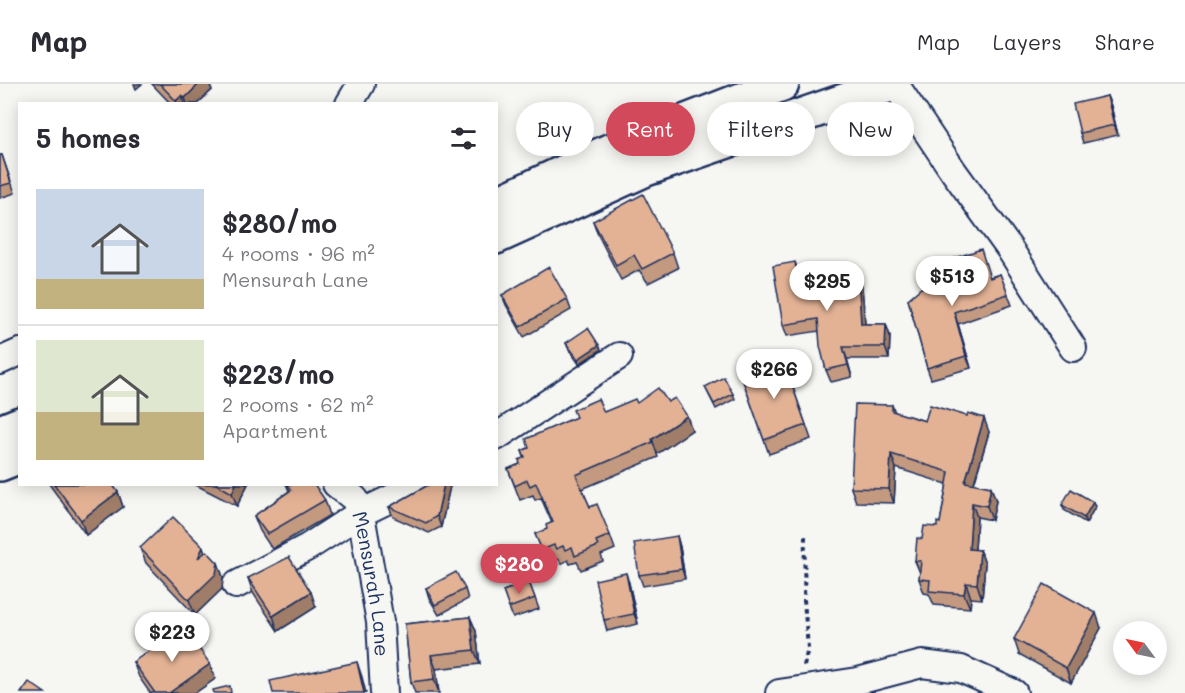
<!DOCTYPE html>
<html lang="en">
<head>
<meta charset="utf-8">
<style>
	:root { --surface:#fff; --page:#f2f2f3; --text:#2b2b33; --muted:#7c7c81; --line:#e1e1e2; --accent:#d1495b }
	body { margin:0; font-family:Mali,sans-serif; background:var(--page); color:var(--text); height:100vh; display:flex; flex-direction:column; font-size:22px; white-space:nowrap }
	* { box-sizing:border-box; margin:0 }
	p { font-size:20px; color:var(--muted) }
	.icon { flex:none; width:33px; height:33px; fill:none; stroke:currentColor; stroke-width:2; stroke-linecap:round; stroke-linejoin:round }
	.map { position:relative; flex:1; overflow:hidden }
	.panel { position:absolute; left:18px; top:18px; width:480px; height:384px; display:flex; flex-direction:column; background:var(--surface); border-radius:0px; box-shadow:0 3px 15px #0003 }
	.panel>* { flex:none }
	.hud { position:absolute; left:516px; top:18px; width:570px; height:54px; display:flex; gap:12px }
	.needle { width:39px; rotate:303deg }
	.buttons { position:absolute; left:1113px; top:537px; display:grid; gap:12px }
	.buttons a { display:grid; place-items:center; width:54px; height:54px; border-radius:50%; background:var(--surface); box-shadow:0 3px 15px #0003; font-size:30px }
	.price { position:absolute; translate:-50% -51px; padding:0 14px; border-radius:21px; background:#fff; color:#222; font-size:20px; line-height:39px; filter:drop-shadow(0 2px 3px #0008) }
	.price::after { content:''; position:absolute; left:50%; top:36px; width:18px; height:14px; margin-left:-9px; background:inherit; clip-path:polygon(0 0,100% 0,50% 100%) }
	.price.selected { background:var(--accent); color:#fff }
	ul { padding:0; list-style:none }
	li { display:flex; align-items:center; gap:18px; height:150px; padding:0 18px }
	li+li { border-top:2px solid var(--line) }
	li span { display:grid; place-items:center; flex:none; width:168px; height:120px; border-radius:0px; color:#555 }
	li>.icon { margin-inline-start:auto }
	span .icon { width:72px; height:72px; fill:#fffc; stroke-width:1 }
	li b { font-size:26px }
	h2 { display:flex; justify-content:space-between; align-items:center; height:72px; padding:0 18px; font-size:26px }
	.pill { padding:0 21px; border-radius:27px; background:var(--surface); box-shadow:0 3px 15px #0003; font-size:21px; line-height:54px }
	.pill.selected { background:var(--accent); color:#fff }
	header { display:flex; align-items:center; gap:36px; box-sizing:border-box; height:84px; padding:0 30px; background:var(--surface); border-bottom:2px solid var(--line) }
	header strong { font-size:28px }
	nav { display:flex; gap:33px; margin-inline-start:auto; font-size:21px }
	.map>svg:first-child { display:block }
</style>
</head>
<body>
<header>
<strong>Map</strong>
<nav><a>Map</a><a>Layers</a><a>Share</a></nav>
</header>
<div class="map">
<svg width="1185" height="609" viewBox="0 0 1185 609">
	<rect width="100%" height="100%" fill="#f6f6f2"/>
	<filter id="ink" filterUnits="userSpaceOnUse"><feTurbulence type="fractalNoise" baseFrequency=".0167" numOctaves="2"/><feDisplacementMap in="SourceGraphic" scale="12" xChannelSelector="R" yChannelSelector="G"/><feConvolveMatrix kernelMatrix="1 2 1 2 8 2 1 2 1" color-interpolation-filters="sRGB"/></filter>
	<g filter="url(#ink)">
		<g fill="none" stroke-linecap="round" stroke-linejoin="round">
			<defs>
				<g id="minor">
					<polyline points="895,0 954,88 1009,164 1073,264"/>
					<polyline points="349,20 361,0"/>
					<polyline points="0,277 20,268"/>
					<polyline points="496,353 619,272"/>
					<path id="s1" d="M336,400L355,415L363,442L380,538L384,609"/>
					<polyline points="236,501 308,463 359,430 421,400"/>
					<polyline points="779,609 858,597 922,580 961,585 1014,609"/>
				</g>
				<g id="primary">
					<polyline points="496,120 607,68 782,0"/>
					<polyline points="496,153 646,85 893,0"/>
					<polyline points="0,348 20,340"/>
					<polyline points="0,380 20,372"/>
				</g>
			</defs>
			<use href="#minor" stroke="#1b2f5e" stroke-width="30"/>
			<use href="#primary" stroke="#1b2f5e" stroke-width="38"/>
			<polyline stroke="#1b2f5e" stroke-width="4" stroke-dasharray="4.5 4.5" stroke-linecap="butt" points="804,582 808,564 804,516 805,452"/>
			<use href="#minor" stroke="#f6f6f2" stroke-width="26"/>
			<use href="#primary" stroke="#f6f6f2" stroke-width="33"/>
		</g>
		<g fill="#c39980" stroke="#1b2f5e" stroke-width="1.5">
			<polygon points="152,0 209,0 212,6 197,20 171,20"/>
			<polygon points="1107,12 1111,22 1118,51 1083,59 1080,49"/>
			<polygon points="0,71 2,71 15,109 0,114"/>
			<polygon points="593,137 673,169 678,184 648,199 639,186 621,196 598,151"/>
			<polygon points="795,178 800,196 862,203 865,240 886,240 890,252 889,275 847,275 852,293 831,298 826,286 819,247 787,252 783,241"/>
			<polygon points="1000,190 1012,221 958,240 971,284 931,295 927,284 908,215 990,193"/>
			<polygon points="502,211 567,215 571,226 524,253 506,221"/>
			<polygon points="566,259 599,261 601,266 579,280 568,264"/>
			<polygon points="783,275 811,355 769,370 741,291"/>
			<polygon points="705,303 733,310 735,315 716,325"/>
			<polygon points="668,318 692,346 657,370 658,373 582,405 590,423 610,451 615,465 601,471 603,477 581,486 577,478 570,480 568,476 561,480 559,475 548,480 535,450 547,445 552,439 541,414 535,416 533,411 520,416 508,385 520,380 524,373 522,367 604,328 637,319"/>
			<polygon points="892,321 895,328 925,337 989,348 974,400 991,403 996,417 992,436 977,433 975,466 980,466 985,480 982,515 971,514 970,524 934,521 929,510 924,509 919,495 920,489 915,477 922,455 937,443 940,439 947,400 896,384 894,419 856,418 851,404"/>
			<polygon points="49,400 112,400 118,408 123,423 86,451"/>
			<polygon points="194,400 248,400 237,422"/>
			<polygon points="286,400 325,416 330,431 272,465 260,447 254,432 289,407"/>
			<polygon points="430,400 449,400 450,402 441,443 429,449 393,433 389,423"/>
			<polygon points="1093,418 1095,423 1086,439 1064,426 1062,421"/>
			<polygon points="677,452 680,463 685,495 643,502 639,491"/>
			<polygon points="203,463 205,468 218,479 223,493 222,505 195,531 146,479 140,464"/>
			<polygon points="248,494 316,523 278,547 253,509"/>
			<polygon points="529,498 539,525 513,534 503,507"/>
			<polygon points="629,499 638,540 607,547 604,536"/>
			<polygon points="426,504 465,505 468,515 439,531 429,514"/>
			<polygon points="470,533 476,547 480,580 436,585 439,609 415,609 411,598 405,540"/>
			<polygon points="1101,544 1071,599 1019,570 1014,555"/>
			<polygon points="133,578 210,580 215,595 195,609 150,609 139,593"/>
		</g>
		<g fill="#9f7d68" stroke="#1b2f5e" stroke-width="1.5">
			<polygon points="134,0 142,0 136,5"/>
			<polygon points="199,0 209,0 212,6 197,20 187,20 185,14"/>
			<polygon points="182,11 185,20 177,20 176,17"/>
			<polygon points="1107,12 1111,22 1118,51 1114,41"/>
			<polygon points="795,178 799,190 802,208 798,196"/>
			<polygon points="858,191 862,203 866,252 861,240"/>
			<polygon points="954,228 958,240 971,284 966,272"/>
			<polygon points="886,240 890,252 889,275 885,263"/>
			<polygon points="599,261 601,266 579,280 578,275"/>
			<polygon points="843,263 847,275 852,293 848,281"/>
			<polygon points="687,332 692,346 657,370 652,355"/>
			<polygon points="984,334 989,348 970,412 965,398"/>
			<polygon points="891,370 896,384 894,419 889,405"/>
			<polygon points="236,400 248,400 237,422 232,409"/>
			<polygon points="444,400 449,400 450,402 441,443 437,432"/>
			<polygon points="991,403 996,417 992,436 987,422"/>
			<polygon points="118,408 123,423 86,451 81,436"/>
			<polygon points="1093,418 1095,423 1086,439 1084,434"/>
			<polygon points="972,419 977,433 974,479 969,465"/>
			<polygon points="677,452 680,463 685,495 682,485"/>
			<polygon points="203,463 208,478 198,474"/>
			<polygon points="980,466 985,480 982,515 977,500"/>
			<polygon points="218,479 223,493 222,505 195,531 189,516"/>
			<polygon points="626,489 629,499 638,540 634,530"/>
			<polygon points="966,499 971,514 970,524 964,510"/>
			<polygon points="311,508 316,523 278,547 273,532"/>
			<polygon points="1096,529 1101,544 1071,599 1066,584"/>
			<polygon points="470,533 476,547 480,580 474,566"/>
			<polygon points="431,571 436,585 439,609 434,595"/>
			<polygon points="357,578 362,593 366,609 364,609"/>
			<polygon points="210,580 215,595 195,609 169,609"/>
		</g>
		<g fill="#e3b295" stroke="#1b2f5e" stroke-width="1.5">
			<polygon points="160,0 199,0 185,14 182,11 176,17"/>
			<polygon points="1107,12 1114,41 1080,49 1073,20"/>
			<polygon points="0,71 2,71 11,99 0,102"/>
			<polygon points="643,110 673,169 642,185 634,171 616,181 593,137"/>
			<polygon points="981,165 990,194 1000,190 1008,210 954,228 966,272 927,284 908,215 921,204 947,195 944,186 958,182 955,174"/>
			<polygon points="795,178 798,196 858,191 861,240 886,240 885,263 843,263 848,281 826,286 820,262 818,235 783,241 773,182"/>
			<polygon points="549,183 567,215 520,243 502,211"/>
			<polygon points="588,244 599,261 578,275 566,259"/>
			<polygon points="783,275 806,341 764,356 741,291"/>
			<polygon points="724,293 733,310 714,320 705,303"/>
			<polygon points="658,304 668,318 675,314 687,332 652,355 653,358 576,391 590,423 597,420 610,451 596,457 598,462 575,472 572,463 565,466 563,462 556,465 554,461 542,466 535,450 547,445 546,441 553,438 536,399 530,402 527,396 515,402 508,385 520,380 519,376 525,373 522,367 529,364 526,355 576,333 573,326 598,315 604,328 635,315 637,319"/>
			<polygon points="855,320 892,321 892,327 925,337 930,321 967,332 968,329 984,334 965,398 991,403 987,422 972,419 969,465 980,466 977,500 966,499 964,510 929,507 930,496 919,495 921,477 915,477 917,454 922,455 924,442 937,443 937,438 940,439 949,388 891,370 889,405 851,404"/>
			<polygon points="54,400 112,400 118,408 81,436"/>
			<polygon points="216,400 236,400 232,409"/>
			<polygon points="287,400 314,400 325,416 267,450 254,432 291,406"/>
			<polygon points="430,400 444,400 437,432 426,439 389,423"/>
			<polygon points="1071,405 1093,418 1084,434 1062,421"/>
			<polygon points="173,433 203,463 198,474 207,467 218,479 216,490 189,516 140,464"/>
			<polygon points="677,452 682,485 639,491 634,459"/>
			<polygon points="289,473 311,508 273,532 248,494"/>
			<polygon points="456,488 465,505 435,521 426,504"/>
			<polygon points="626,489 634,530 604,536 595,496"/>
			<polygon points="529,498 535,514 509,524 503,507"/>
			<polygon points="1044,500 1096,529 1066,584 1014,555"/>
			<polygon points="470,533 474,566 431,571 434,595 411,598 405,540"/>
			<polygon points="184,543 210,580 169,609 155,609 133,578"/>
			<polygon points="357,578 364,609 273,609 270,597"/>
			<polygon points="29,598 45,609 21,609"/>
			<polygon points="230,602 231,609 214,609 213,606"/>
		</g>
	</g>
	<g text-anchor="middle" stroke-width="4.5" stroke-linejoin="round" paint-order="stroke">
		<g font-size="20" fill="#1b2f5e" stroke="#f6f6f2">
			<text dy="7" stroke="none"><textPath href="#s1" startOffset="111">Mensurah Lane</textPath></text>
		</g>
	</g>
</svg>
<div class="buttons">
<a><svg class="needle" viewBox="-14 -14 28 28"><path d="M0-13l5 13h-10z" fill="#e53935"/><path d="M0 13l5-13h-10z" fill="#7c7c81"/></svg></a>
</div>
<b class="price" style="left:952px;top:223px">$513</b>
<b class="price" style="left:827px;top:228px">$295</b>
<b class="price" style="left:774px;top:316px">$266</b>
<b class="price selected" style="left:519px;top:511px">$280</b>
<b class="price" style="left:172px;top:579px">$223</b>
<div class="hud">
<a class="pill">Buy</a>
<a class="pill selected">Rent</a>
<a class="pill">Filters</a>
<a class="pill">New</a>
</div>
<section class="panel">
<h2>5 homes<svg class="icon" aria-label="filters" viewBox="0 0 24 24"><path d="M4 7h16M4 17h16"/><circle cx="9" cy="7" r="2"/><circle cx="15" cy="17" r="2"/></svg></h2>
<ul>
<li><span style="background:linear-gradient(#c9d6e8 75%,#c2b280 0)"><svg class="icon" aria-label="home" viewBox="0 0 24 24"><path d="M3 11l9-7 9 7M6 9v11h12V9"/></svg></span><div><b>$280/mo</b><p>4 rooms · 96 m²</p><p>Mensurah Lane</p></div></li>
<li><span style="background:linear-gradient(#dfe7d0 60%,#c2b280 0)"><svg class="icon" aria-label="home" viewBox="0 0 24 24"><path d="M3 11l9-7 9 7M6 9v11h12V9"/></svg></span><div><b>$223/mo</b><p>2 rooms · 62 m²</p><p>Apartment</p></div></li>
</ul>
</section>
</div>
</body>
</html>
